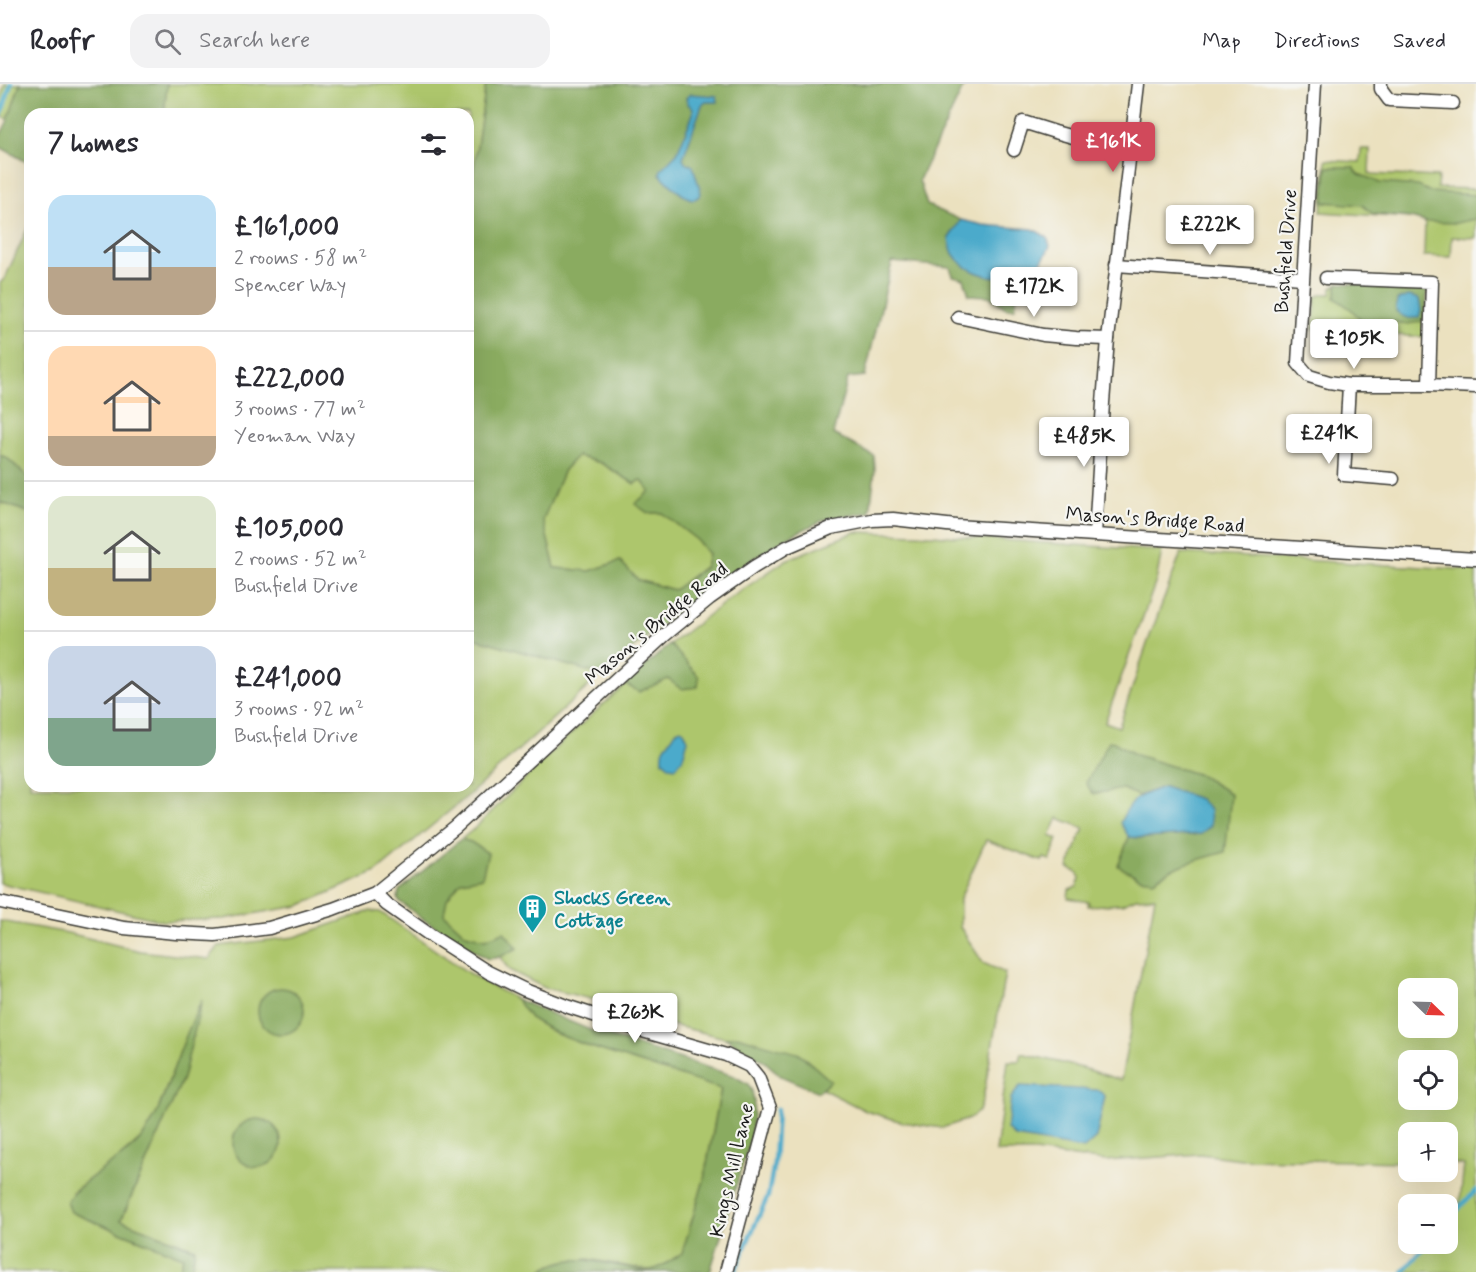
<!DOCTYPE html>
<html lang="en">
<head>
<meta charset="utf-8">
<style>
	:root { --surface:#fff; --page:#f2f2f3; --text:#2b2b33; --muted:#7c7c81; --line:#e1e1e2; --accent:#d1495b }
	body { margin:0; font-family:Mynerve,sans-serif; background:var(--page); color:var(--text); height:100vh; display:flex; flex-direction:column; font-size:22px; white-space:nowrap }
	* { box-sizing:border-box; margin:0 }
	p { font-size:20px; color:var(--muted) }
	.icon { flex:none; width:33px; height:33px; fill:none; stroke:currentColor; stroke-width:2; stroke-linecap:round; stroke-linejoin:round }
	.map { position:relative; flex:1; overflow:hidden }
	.sheet { position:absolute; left:24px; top:24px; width:450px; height:684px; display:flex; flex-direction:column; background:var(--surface); border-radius:18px; box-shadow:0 6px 24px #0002 }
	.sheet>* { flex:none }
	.needle { width:39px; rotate:113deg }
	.fabs { position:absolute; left:1398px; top:894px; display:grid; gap:12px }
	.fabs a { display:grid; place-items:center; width:60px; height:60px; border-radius:12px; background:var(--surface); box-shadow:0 6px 24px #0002; font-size:30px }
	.price { position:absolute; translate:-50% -51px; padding:0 14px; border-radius:6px; background:#fff; color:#222; font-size:20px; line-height:39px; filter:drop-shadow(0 2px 3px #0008) }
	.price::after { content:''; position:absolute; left:50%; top:36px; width:18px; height:14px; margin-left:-9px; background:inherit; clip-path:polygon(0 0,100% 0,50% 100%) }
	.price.current { background:var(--accent); color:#fff }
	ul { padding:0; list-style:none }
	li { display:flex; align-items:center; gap:18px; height:150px; padding:0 24px }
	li+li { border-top:2px solid var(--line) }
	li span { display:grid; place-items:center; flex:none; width:168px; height:120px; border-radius:18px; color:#555 }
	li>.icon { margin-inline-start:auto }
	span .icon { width:72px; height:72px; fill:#fffc; stroke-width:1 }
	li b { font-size:26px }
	h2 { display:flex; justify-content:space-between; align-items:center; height:72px; padding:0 24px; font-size:26px }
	header { display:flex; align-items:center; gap:36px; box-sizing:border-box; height:84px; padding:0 30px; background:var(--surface); border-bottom:2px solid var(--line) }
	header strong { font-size:28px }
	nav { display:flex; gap:33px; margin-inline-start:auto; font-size:21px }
	.search { width:420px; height:54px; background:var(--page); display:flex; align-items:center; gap:15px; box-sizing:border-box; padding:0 21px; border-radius:18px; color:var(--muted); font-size:22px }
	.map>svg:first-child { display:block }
</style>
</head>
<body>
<header>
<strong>Roofr</strong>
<div class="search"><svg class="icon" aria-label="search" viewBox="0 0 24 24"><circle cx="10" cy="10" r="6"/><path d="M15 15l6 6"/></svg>Search here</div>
<nav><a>Map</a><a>Directions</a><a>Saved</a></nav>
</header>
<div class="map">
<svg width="1476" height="1188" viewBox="0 0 1476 1188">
	<rect width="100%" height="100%" fill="#f6f6f2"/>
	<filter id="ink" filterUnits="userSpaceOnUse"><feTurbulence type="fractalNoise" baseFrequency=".0167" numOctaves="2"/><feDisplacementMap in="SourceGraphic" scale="12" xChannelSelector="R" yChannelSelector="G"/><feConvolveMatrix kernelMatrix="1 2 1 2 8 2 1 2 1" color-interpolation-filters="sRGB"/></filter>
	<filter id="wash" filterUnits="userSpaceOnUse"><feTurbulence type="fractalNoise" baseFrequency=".008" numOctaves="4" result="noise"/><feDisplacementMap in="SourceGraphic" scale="24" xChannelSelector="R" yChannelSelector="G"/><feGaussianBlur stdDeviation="1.35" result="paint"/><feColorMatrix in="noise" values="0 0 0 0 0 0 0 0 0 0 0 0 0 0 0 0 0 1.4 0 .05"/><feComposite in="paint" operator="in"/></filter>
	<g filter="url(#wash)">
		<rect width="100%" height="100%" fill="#ebe1bf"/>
		<g fill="#adc66c" stroke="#647144" stroke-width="1.5" fill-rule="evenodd">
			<polygon points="5,0 20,0 8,36 0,31 0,15"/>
			<polygon points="167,0 486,0 468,125 468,30 164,30"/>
			<polygon points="1361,65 1370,65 1369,90 1438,93 1437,104 1476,105 1476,154 1452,153 1451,173 1424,172 1425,138 1411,134 1321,128 1326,76 1360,78"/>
			<polygon points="30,139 30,395 7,374 0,371 0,199 5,194"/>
			<polygon points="1338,199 1335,214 1352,226 1362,237 1377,242 1396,238 1407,240 1426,232 1425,253 1349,248 1349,245 1313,245 1316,213 1323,210 1331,210 1332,204"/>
			<polygon points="577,372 601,379 635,400 641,396 650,407 636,420 648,429 662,429 697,456 708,470 705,482 674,506 638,496 620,477 590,487 555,484 542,436 564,386"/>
			<polygon points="0,418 30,429 30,702 468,702 468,552 601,591 470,710 376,788 299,822 223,835 163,837 0,799"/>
			<path d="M855,448L917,450L1162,467L1156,497L1105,638L1119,643L1147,560L1181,469L1476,486V1188H1403L1426,1160H1448V1133L1460,1118L1464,1081L1448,1079V1048H1408V1078L1242,1075L1200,1070L1106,1077L1034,1068H996L1008,977H1019L1021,969L1082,984L1121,996L1155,813L1136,814L1122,820L1088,822L1089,818L1068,814L1069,806L1077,803L1080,794L1077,788L1068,784L1084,744L1058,734L1050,752L1058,755L1050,776L1044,774L1042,777L986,756L960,814V843L983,879L1005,889L983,1015L979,1027L969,1035L942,1044L902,1038L866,1027L822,1005L830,997L737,953L725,954L672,941L595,916L545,904L509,886L500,873L488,875L421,834L398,816L399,807L476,743L564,656L670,560L732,513L786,476ZM1408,904H1448V944H1408ZM1408,976H1448V1016H1408ZM1105,1012L1096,1054L1007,1045Z"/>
			<polygon points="370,827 380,828 473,892 516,915 530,934 557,950 591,963 721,1004 704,1096 683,1169 659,1184 652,1186 647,1186 588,1175 547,1182 540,1188 191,1188 195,1164 121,1137 183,994 200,920 183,960 156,1031 144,1052 119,1074 72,1108 75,1130 184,1173 179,1188 0,1188 0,837 68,849 140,867 209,875 219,862 295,853"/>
		</g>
		<g fill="#8aab60" stroke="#53643e" stroke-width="1.5" fill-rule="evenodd">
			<polygon points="20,0 167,0 164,30 30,30 30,80 0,63 0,52 8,36"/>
			<path d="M486,0H965L919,96L927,121L961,136L949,154L953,169L958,176L1013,192L1032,186L1034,192L1018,205L1015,224H1006L989,212L969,211L964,195L953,192L950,183L892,178L865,292L848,294L833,350L874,372L875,386L870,428L824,436L788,453L726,492L686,521L601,591L468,552V125ZM577,372L601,379L635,400L641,396L650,407L635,420L648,429H662L697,456L708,470L705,483L674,506L638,496L620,477L590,487L555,484L543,436L564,386Z"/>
			<polygon points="1327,83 1353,83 1359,90 1380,99 1418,102 1431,108 1476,111 1476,135 1456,139 1425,138 1411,134 1373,130 1362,121 1324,118"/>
			<polygon points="1338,199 1422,204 1427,208 1426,232 1420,238 1407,240 1395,238 1377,242 1362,237 1352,226 1335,214"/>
			<polygon points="0,371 7,374 30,395 30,429 0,418"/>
			<polygon points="670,560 699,593 698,603 681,605 668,595 639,608 625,600"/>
			<path d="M1109,657L1114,658L1136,671L1200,691L1231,710L1227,752L1225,768C1205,774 1170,782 1155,796L1140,794L1118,782L1129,753L1144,754L1201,750L1164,703L1138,712L1123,705L1093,710L1086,699Z"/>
			<polygon points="461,755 471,758 488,769 482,793 461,797 447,815 444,830 466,850 485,855 504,848 518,864 500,873 488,875 421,834 398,816 399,807"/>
			<circle cx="281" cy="927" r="23"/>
			<path d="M516,915L590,946L734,992L748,1000L752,1007L754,1017L751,1053L710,1188H540C566,1168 596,1177 626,1183C633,1184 641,1187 649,1186C661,1185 673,1175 682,1169L704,1096L721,1005L591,963L557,950L530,934Z"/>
			<path d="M202,916L183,994L121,1136L195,1165L191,1188H179L183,1173L75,1130L71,1128L67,1118C72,1103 120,1075 134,1062C158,1040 165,1005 177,976C184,955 193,935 202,916Z"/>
			<polygon points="737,952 800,970 831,997 818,1008 781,992 763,976 725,954"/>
			<circle cx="257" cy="1059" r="24"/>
		</g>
		<g fill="#4caacb" stroke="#346374" stroke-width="1.5">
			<path d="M690,10L717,12L718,18H706L702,21L683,74L685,78L693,82L701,109C699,112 698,115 693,115C683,115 667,97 660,90L661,85L677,69L693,30V24L688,20L686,14Z"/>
			<path d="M961,136L983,141L1033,145L1047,153L1050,162C1046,172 1040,182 1030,187C1006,199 971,194 954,171C951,167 950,160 949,154Z"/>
			<path d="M1409,212L1419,215L1421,227L1419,233C1410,236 1404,234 1396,227L1397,216Z"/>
			<path d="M681,645L684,647L688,656L682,676L676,683L669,682L663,677C661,658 670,662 676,647Z"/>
			<path d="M1164,703L1200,715L1210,726L1211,741L1201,750L1144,754L1129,753L1120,739C1131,713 1138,712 1164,703Z"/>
			<polygon points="1020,1002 1098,1006 1105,1012 1096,1054 1084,1065 1015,1053 1007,1045 1011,1014"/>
		</g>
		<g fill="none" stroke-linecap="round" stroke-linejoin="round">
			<g stroke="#4caacb" stroke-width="4.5">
				<polyline points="0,34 11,0"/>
				<polyline points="1448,1136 1476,1106"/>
				<polyline points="735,1188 745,1163 768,1112 774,1079 777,1025"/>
				<polyline points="1403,1188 1428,1160"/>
			</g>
		</g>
	</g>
	<g filter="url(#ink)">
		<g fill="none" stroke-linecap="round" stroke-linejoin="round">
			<defs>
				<g id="street">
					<polyline points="1315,0 1298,279 1309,292 1329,298 1349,301 1429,301 1476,303"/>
					<polyline points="1381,0 1381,5 1389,16 1453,19"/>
					<polyline points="1014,66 1023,38 1055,48 1091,58 1131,62"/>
					<polyline points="1116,181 1302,194"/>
					<polyline points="1326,194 1432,198 1429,301"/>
					<polyline points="958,233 1043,251 1076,254 1108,255"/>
					<polyline points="1349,301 1344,391 1393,395"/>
					<polyline points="1095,451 1103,319 1108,255 1138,0"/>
					<polyline points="375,809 386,820 430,851 488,888 525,906 569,923 646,948 726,971 749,982 758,993 770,1024 726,1188"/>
					<polyline points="0,818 124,844 176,849 215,851 269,844 333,825 375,809 456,743 665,551 710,514 754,483 787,463 831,444 872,436 893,435 956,442 1095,451 1476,475"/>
				</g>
			</defs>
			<use href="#street" stroke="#3b3a34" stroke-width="15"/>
			<use href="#street" stroke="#fff" stroke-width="12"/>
		</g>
	</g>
	<defs>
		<symbol id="building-pin" viewBox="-11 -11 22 30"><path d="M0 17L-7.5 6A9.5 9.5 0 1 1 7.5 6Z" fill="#0f9aa8" stroke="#f6f6f2"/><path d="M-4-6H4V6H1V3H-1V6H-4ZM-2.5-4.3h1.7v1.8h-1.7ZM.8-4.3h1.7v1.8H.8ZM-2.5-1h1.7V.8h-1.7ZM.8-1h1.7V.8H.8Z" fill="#fff"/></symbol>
	</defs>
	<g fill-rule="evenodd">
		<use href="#building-pin" x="516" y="808" width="33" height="45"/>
	</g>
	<g text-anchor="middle" stroke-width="4.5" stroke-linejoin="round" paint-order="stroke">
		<g font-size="20" fill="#1c1c1c" stroke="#f6f6f2">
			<text transform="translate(1285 167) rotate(-86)" y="7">Bushfield Drive</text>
			<text transform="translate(1155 435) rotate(4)" y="7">Mason's Bridge Road</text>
			<text transform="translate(656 539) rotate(-40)" y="7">Mason's Bridge Road</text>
			<text transform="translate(731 1086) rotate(-77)" y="7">Kings Mill Lane</text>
		</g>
		<g font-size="20" font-weight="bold" fill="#0d838f" stroke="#f6f6f2" text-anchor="start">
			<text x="554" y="820">Shocks Green<tspan x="554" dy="23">Cottage</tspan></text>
		</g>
	</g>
</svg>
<div class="fabs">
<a><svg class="needle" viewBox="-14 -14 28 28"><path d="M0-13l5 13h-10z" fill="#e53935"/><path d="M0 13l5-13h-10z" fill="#7c7c81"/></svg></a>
<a><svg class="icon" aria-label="locate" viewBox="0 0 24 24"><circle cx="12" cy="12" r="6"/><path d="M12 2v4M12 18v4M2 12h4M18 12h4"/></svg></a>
<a>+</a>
<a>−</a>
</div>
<b class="price current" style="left:1113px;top:89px">£161K</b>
<b class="price" style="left:1210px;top:172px">£222K</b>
<b class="price" style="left:1034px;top:234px">£172K</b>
<b class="price" style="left:1354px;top:286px">£105K</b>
<b class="price" style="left:1329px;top:381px">£241K</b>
<b class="price" style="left:1084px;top:384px">£485K</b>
<b class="price" style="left:635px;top:960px">£263K</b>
<section class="sheet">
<h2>7 homes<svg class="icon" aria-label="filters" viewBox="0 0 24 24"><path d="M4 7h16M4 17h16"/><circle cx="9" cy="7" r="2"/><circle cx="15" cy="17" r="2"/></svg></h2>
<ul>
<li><span style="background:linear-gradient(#bfe0f5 60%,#b9a48a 0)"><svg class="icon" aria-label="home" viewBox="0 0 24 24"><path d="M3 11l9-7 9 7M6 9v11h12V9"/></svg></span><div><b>£161,000</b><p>2 rooms · 58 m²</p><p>Spencer Way</p></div></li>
<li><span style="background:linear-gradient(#ffd9b3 75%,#b9a48a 0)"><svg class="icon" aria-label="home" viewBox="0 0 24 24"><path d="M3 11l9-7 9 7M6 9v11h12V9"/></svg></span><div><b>£222,000</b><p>3 rooms · 77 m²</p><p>Yeoman Way</p></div></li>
<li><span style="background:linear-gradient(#dfe7d0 60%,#c2b280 0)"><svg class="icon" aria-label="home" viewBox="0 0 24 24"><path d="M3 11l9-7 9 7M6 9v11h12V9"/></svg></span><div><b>£105,000</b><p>2 rooms · 52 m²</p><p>Bushfield Drive</p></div></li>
<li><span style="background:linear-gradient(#c9d6e8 60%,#7fa58c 0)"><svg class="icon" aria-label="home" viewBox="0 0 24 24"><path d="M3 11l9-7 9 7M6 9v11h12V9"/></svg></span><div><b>£241,000</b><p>3 rooms · 92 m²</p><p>Bushfield Drive</p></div></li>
</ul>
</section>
</div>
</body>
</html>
